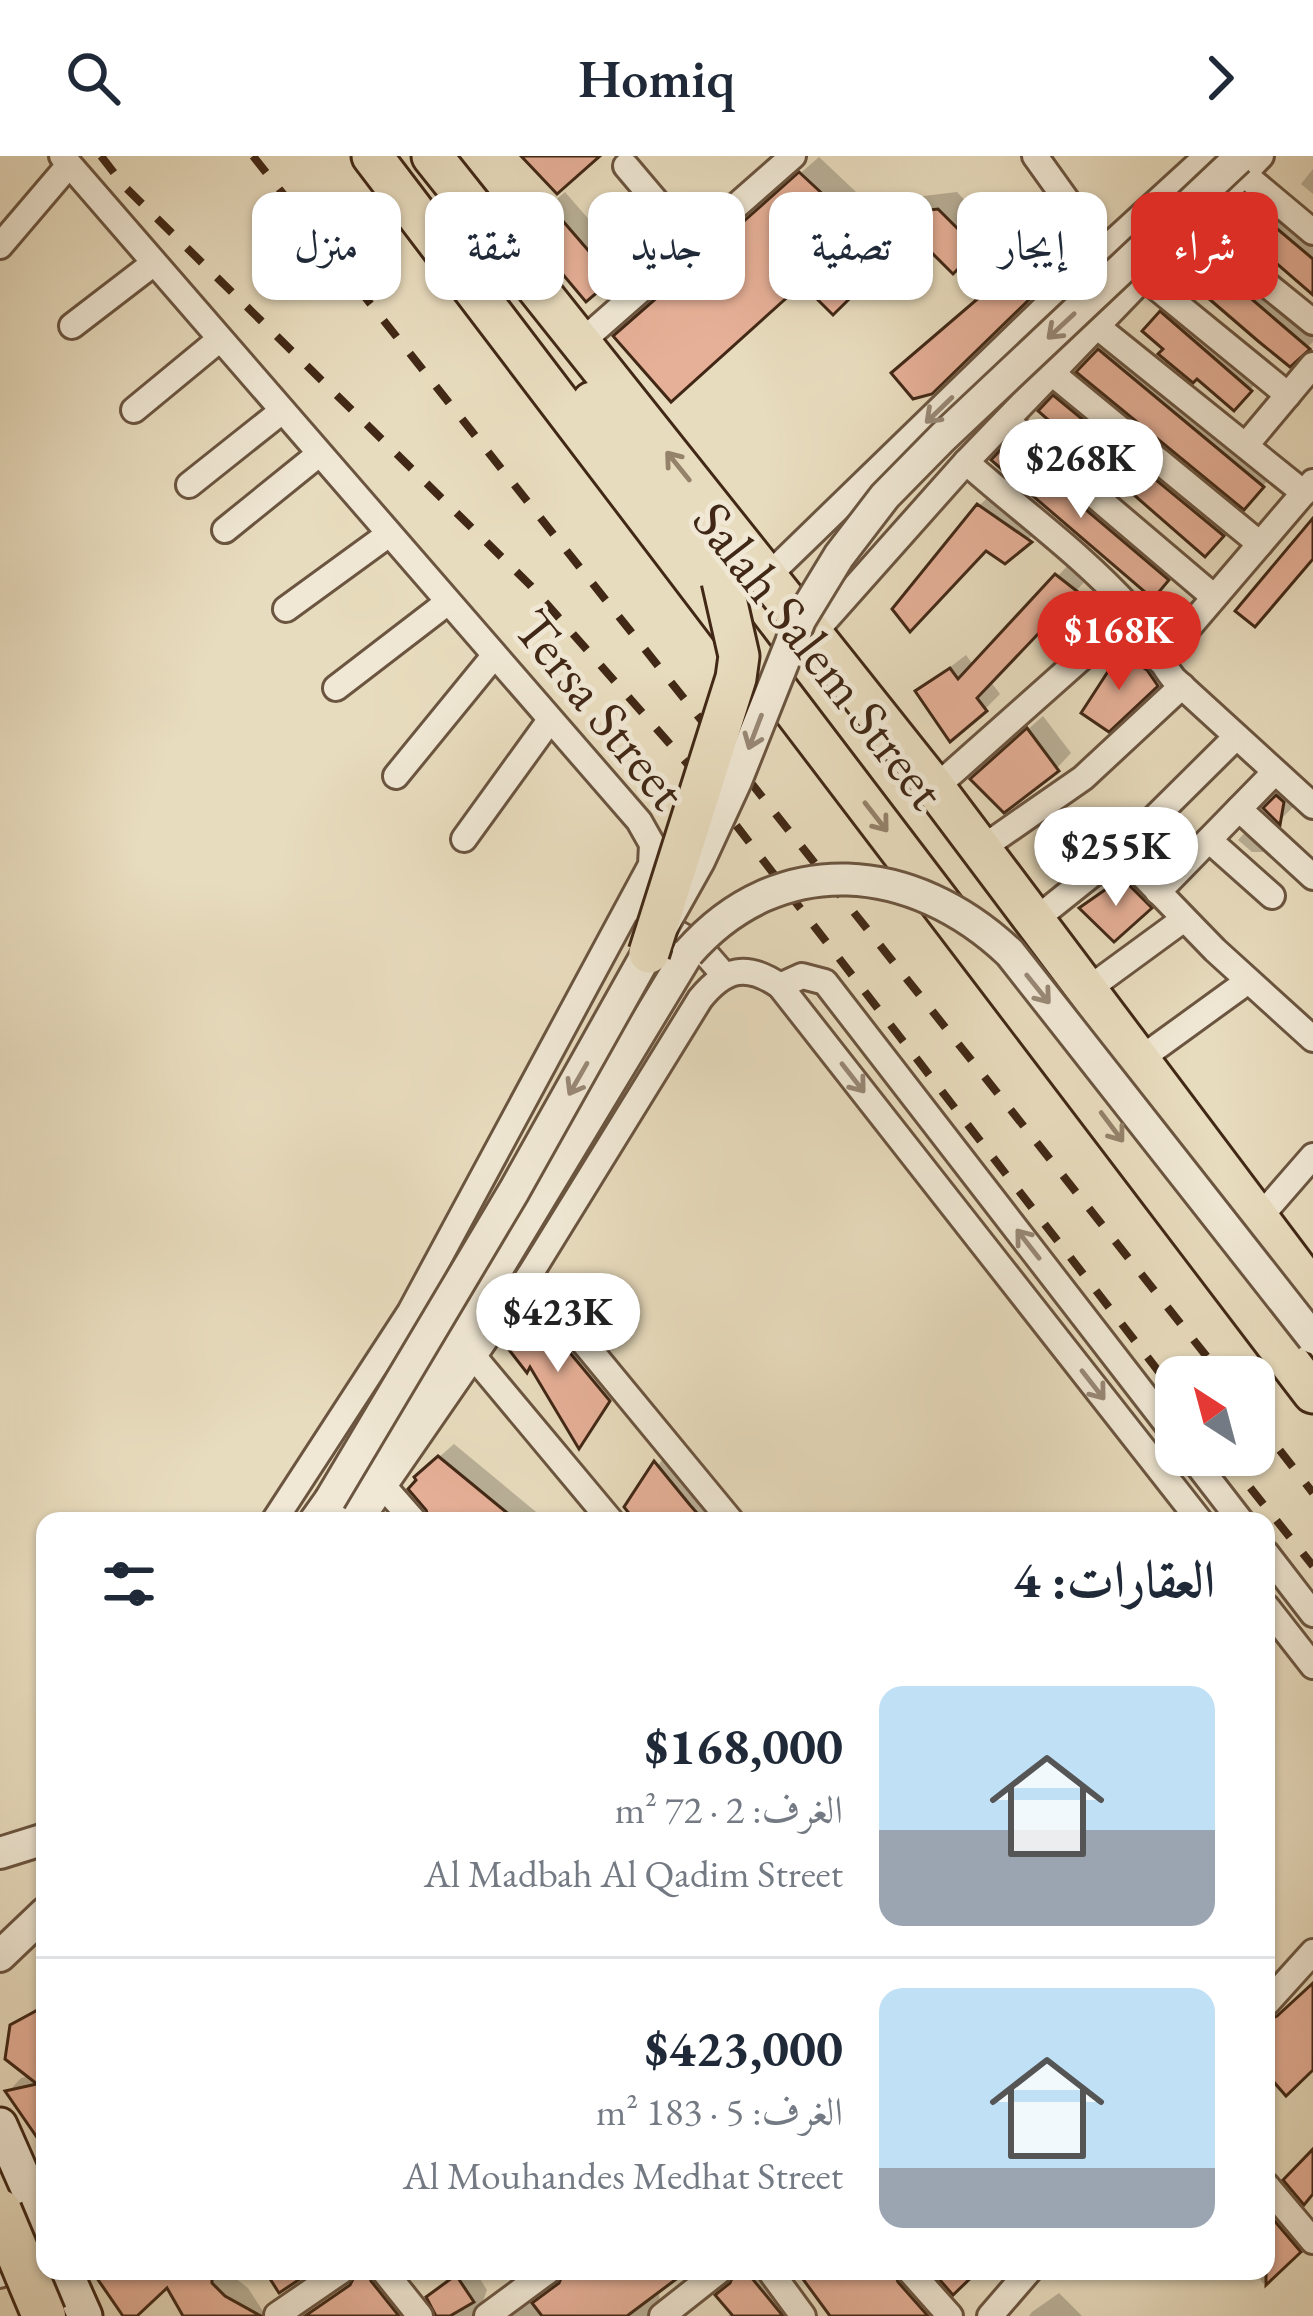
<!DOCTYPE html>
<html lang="ar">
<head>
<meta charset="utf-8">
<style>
	:root { --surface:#fff; --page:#f6f6f7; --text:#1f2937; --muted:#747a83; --line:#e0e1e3; --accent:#d93025 }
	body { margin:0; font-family:"EB Garamond",Amiri,serif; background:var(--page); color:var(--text); direction:rtl; height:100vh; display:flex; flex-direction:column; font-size:45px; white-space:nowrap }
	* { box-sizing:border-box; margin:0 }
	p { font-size:39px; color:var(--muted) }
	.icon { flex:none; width:66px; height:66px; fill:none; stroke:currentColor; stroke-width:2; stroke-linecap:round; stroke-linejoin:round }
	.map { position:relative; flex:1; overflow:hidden; direction:ltr }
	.details { position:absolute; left:36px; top:1356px; width:1239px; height:768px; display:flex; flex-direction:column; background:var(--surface); border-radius:24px; box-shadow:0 3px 9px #0004; direction:rtl }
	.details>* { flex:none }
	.banner { position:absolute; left:36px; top:36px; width:1242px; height:108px; direction:rtl; display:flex; gap:24px }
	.needle { width:78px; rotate:324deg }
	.fabs { position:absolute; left:1155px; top:1200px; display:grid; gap:24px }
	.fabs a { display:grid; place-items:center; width:120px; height:120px; border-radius:24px; background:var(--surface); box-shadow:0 3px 9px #0004; font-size:60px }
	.price { position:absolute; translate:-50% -102px; padding:0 27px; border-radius:42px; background:#fff; color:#222; font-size:39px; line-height:78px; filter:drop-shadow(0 3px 6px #0008) }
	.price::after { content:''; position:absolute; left:50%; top:72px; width:36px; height:27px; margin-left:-18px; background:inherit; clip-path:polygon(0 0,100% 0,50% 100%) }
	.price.active { background:var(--accent); color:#fff }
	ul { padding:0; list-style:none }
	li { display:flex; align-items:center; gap:36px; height:300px; padding:0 60px }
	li+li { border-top:3px solid var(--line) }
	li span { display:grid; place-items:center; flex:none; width:336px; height:240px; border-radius:24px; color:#555 }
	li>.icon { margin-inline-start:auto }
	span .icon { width:144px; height:144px; fill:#fffc; stroke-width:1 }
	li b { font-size:51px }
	h2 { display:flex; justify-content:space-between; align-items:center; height:144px; padding:0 60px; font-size:51px }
	.pill { padding:0 42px; border-radius:24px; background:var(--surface); box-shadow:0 3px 9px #0004; font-size:42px; line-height:108px }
	.pill.active { background:var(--accent); color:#fff }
	header { display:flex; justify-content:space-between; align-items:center; height:156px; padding:0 60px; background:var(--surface); font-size:54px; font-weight:600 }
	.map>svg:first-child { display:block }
</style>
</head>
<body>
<header><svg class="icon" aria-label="forward" viewBox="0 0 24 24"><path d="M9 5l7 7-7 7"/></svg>Homiq<svg class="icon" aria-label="search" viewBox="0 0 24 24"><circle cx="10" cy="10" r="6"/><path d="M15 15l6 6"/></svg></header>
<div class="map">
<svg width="1313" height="2160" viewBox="0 0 1313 2160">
	<rect width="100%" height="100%" fill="#e8dcbe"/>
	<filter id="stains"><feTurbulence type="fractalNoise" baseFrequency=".00167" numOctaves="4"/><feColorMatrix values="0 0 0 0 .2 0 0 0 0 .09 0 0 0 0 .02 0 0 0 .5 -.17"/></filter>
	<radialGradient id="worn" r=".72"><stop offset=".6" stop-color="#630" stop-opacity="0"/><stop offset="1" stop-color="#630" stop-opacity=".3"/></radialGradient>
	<g fill="#0003">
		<polygon points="819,1 889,67 915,41 957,36 994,74 953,114 914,74 802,124 635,162 689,115 694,121 757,55"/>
		<polygon points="1313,13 1313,38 1301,28"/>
		<polygon points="1055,32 1093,77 930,235 1019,108 1018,64"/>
		<polygon points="565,36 626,106 586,141 542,56"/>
		<polygon points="1260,41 1313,86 1313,135 1251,51"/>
		<polygon points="1215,95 1313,179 1313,186 1289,207 1206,104"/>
		<polygon points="1171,148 1259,224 1234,251 1167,193 1162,157"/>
		<polygon points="1110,185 1272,320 1254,340 1080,215"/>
		<polygon points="1065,232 1231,369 1214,388 1042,255"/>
		<polygon points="1019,280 1176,413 1162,429 995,304"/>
		<polygon points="994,335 1044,369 1005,405 986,392 979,350"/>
		<polygon points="1072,405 1091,419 990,525 1000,538 985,553 919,535 966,499 974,510"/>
		<polygon points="1137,484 1171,512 1156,527 1123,499"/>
		<polygon points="1043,560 1071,597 1057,612 989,608"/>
		<polygon points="1293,626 1298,630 1294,650 1280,664 1267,652"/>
		<polygon points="1252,669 1272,688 1264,696 1252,696 1238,684"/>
		<polygon points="1139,709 1164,735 1149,750 1083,752"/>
		<polygon points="546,1141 621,1230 580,1288 532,1208 507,1186"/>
		<polygon points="454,1288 547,1365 432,1365 431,1308"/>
		<polygon points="670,1293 730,1365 639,1365 628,1351"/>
		<polygon points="45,1846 45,1988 9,1935 21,1922 32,1920 12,1870"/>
		<polygon points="1266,2027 1312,2081 1263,2128 1256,2115 1266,2115"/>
		<polygon points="96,2115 226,2115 248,2132 266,2160 187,2160 168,2127 133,2160 127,2160"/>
		<polygon points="361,2115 386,2115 425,2160 307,2160 356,2123"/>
		<polygon points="462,2115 475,2115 487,2134 483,2145 486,2156 494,2160 438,2160 443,2129"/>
		<polygon points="567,2115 685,2115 659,2138 661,2156 668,2160 510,2160 563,2124"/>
		<polygon points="738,2115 773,2115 810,2160 728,2160 733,2155"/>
		<polygon points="801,2115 913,2115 940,2146 928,2160 834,2160"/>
		<polygon points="1059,2137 1082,2160 1029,2160 1032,2156"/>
	</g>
	<g fill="#e6b098" stroke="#412816" stroke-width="3">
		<polygon points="521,0 600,0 557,38"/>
		<polygon points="799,16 870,82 894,58 938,53 978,93 953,118 914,79 833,159 802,128 671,246 613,180 669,131 674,137 735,73"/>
		<polygon points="549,49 613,123 586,146 523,71"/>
		<polygon points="1033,49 1075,99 932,238 913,243 891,217 1016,110 993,83"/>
		<polygon points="1249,49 1313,103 1313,139 1232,69"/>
		<polygon points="1204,102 1276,164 1310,193 1290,211 1258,185 1186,123"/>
		<polygon points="1160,155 1252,235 1234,255 1197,223 1193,227 1158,198 1163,193 1142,175"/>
		<polygon points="1098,193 1264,331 1244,354 1076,216"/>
		<polygon points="1053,239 1224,380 1205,401 1038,255"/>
		<polygon points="1007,287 1169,424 1153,443 991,304"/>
		<polygon points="977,348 1032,386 1005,408 986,395 910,476 892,453"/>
		<polygon points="1313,362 1313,403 1255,471 1235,455"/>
		<polygon points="1055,418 1078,436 977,542 987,555 950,586 915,535 950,512 958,523"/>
		<polygon points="1120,497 1147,514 1158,530 1109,576 1081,557"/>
		<polygon points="1027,572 1059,615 1004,657 970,623"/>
		<polygon points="1276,639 1284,646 1280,669 1263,652"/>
		<polygon points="1122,722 1152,752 1114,786 1079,752"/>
		<polygon points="532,1151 610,1245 579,1293 530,1211 527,1217 503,1186"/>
		<polygon points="438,1300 517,1365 430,1365 426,1354 408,1333 416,1324 414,1321"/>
		<polygon points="654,1305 690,1349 704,1365 635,1365 624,1351"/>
		<polygon points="1313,1827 1313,1914 1286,1940 1266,1917 1266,1865 1277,1860"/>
		<polygon points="45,1850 45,1993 5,1935 37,1928 5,1903 10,1869"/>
		<polygon points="1313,1993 1313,2038 1304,2049 1283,2024"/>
		<polygon points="1266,2055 1301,2096 1266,2129"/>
		<polygon points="92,2115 212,2115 212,2127 225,2140 261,2160 183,2160 167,2132 137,2160 123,2160"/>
		<polygon points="265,2115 312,2115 279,2137"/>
		<polygon points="357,2115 368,2115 371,2125 399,2160 305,2160 350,2129"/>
		<polygon points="564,2115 687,2115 627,2160 542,2160 532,2147 559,2127"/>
		<polygon points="735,2115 746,2115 783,2160 733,2160 715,2139 730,2127"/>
		<polygon points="797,2115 894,2115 898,2126 928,2160 830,2160"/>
		<polygon points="932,2115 978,2115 953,2139"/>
		<polygon points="456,2119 474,2146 450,2160 436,2160 426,2141"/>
	</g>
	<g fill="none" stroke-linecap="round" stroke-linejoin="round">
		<defs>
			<g id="minor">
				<polyline points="62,0 639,665 652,688 651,709 410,1156 274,1365"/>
				<polyline points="1035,0 1103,95"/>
				<polyline points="626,10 692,88"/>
				<polyline points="1245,19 1313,76"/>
				<polyline points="1196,71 1313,166"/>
				<polyline points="0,90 69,9"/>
				<polyline points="1146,123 1288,239"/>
				<polyline points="72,170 154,107"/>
				<polyline points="1099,172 1304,337"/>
				<polyline points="579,188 793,0"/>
				<polyline points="1053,218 1260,388"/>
				<polyline points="134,254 220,183"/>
				<polyline points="1007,265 1214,441"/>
				<polyline points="1246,289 1313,209"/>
				<path d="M966,306C1020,354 1081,398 1129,451C1148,473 1155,501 1174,523L1313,650"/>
				<polyline points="189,329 282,255"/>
				<polyline points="225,374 319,298"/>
				<polyline points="767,421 1103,95 1207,0"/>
				<polyline points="286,453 389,378"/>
				<polyline points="813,478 966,306 1261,0"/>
				<polyline points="1160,505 1313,326"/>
				<polyline points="336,532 448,446"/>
				<polyline points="396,620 494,500"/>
				<polyline points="935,632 1133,456"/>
				<polyline points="1239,653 1313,721"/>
				<polyline points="464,683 550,564"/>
				<polyline points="1209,684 1272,740"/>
				<polyline points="981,693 1083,622 1182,530"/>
				<polyline points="1120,696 1215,794 1313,883"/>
				<polyline points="1158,736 1275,616"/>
				<polyline points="647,760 698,789 725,820"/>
				<polyline points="1035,764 1120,696 1236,581"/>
				<polyline points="780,830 802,820 825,826 1176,1280"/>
				<polyline points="1087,834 1184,763"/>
				<polyline points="1139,904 1248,825"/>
				<polyline points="1259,1062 1313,1000"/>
				<polyline points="529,1120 731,1365"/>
				<polyline points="474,1201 611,1365"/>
				<polyline points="1190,1299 1241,1365"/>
				<polyline points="385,1332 414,1365"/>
				<path d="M360,1365L529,1120L700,843C725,812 747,807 780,830L1200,1365"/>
				<polyline points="1266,1397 1313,1458"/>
				<polyline points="1266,1450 1313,1510"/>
				<polyline points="1266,1848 1313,1796"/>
				<polyline points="1266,2029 1313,2085"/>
				<polyline points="384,2115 420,2160"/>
				<polyline points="770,2115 803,2160"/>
				<polyline points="910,2115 950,2160"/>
				<polyline points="0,2119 45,2098"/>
				<polyline points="277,2159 341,2115"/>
				<polyline points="487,2160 548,2115"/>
				<polyline points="662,2160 719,2115"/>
				<polyline points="990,2160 1029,2115"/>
			</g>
			<g id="tertiary">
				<polyline points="315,1365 330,1344"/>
				<polyline points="345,1365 688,797"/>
				<polyline points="0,1697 45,1683"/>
				<polyline points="0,1800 45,1757"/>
			</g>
			<g id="secondary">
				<polyline points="0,1969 45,2071"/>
				<polyline points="65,2115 85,2160"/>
			</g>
			<g id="trunk">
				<polyline points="372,0 1313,1237"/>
				<polyline points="432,0 935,632 1313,1135"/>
				<polyline points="592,246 690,373 719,422"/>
			</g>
		</defs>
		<use href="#minor" stroke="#6b5540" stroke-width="30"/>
		<use href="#tertiary" stroke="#6b5540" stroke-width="36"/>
		<use href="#secondary" stroke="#412816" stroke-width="39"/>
		<use href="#trunk" stroke="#412816" stroke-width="45"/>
		<use href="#minor" stroke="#f0e8d5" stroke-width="24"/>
		<use href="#tertiary" stroke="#f0e8d5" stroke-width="30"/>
		<use href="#secondary" stroke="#f0e8d5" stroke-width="33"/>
		<use href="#trunk" stroke="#e8dcbe" stroke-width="39"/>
		<g stroke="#412816" stroke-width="8" stroke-dasharray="21 21" stroke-linecap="butt">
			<polyline points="101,0 125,31 530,429 698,620 1176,1238"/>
			<polyline points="253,0 1223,1221"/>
			<polyline points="1254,1261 1313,1337"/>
			<polyline points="1224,1299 1313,1410"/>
		</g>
		<defs>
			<g id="tertiary-bridge">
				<path d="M688,797C780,692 914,706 1010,797L1313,1182"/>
				<polyline points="330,1344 514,1035 699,705 736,625 800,464 839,400 885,340 942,282 1238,3"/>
			</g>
			<polyline id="trunk-bridge" points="649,797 736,522 739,500 722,425"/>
			<polyline id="motorway-bridge" points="0,2055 44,2160"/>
		</defs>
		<use href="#tertiary-bridge" stroke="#6b5540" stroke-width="36" stroke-linecap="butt"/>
		<use href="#trunk-bridge" stroke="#412816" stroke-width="45" stroke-linecap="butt"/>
		<use href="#motorway-bridge" stroke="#412816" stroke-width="48" stroke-linecap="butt"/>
		<use href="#tertiary-bridge" stroke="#f0e8d5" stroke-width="30"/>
		<use href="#trunk-bridge" stroke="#e8dcbe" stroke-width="39"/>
		<use href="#motorway-bridge" stroke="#e8dcbe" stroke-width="42"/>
	</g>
	<defs><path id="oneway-shaft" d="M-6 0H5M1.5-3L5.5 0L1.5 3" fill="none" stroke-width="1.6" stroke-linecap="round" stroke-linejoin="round" transform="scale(3)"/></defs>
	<g stroke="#988876">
		<use href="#oneway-shaft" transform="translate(1061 170) rotate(137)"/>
		<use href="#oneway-shaft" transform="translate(939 254) rotate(136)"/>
		<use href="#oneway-shaft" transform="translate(755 576) rotate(111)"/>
		<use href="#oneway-shaft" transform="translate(1038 833) rotate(51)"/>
		<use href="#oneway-shaft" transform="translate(853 922) rotate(52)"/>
		<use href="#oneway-shaft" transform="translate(578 923) rotate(120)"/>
		<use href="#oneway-shaft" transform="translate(1028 1088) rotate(-128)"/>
		<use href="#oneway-shaft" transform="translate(1093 1229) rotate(52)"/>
	</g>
	<g stroke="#94826a">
		<use href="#oneway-shaft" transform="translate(678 310) rotate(-129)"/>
		<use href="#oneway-shaft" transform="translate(876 661) rotate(52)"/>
		<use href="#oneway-shaft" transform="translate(1112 971) rotate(53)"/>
	</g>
	<g text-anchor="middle" stroke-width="10" stroke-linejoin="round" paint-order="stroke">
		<g font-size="54" fill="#412816" stroke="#f0e8d5">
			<text transform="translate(820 499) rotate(52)" y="19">Salah Salem Street</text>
			<text transform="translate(601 553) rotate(51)" y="19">Tersa Street</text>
		</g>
	</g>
	<rect width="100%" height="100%" filter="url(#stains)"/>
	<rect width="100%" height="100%" fill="url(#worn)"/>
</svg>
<div class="fabs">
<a><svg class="needle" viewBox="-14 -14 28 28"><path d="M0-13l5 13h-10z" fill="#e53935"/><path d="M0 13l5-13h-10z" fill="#747a83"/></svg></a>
</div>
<b class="price" style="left:1081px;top:365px">$268K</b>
<b class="price active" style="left:1119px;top:537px">$168K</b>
<b class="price" style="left:1116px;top:753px">$255K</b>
<b class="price" style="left:558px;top:1219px">$423K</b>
<div class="banner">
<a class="pill active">شراء</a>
<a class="pill">إيجار</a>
<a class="pill">تصفية</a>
<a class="pill">جديد</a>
<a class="pill">شقة</a>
<a class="pill">منزل</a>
</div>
<section class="details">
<h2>العقارات: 4<svg class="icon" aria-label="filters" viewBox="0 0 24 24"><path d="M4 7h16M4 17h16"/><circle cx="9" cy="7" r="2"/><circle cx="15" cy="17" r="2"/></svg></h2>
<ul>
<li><span style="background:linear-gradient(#bfe0f5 60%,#9aa5b1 0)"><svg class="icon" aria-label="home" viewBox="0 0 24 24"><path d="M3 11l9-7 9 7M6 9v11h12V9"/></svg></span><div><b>$168,000</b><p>الغرف: 2 · 72 m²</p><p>Al Madbah Al Qadim Street</p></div></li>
<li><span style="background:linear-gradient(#bfe0f5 75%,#9aa5b1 0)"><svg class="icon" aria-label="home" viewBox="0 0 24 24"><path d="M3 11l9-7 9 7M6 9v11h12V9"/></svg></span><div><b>$423,000</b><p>الغرف: 5 · 183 m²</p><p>Al Mouhandes Medhat Street</p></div></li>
</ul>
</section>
</div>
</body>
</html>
